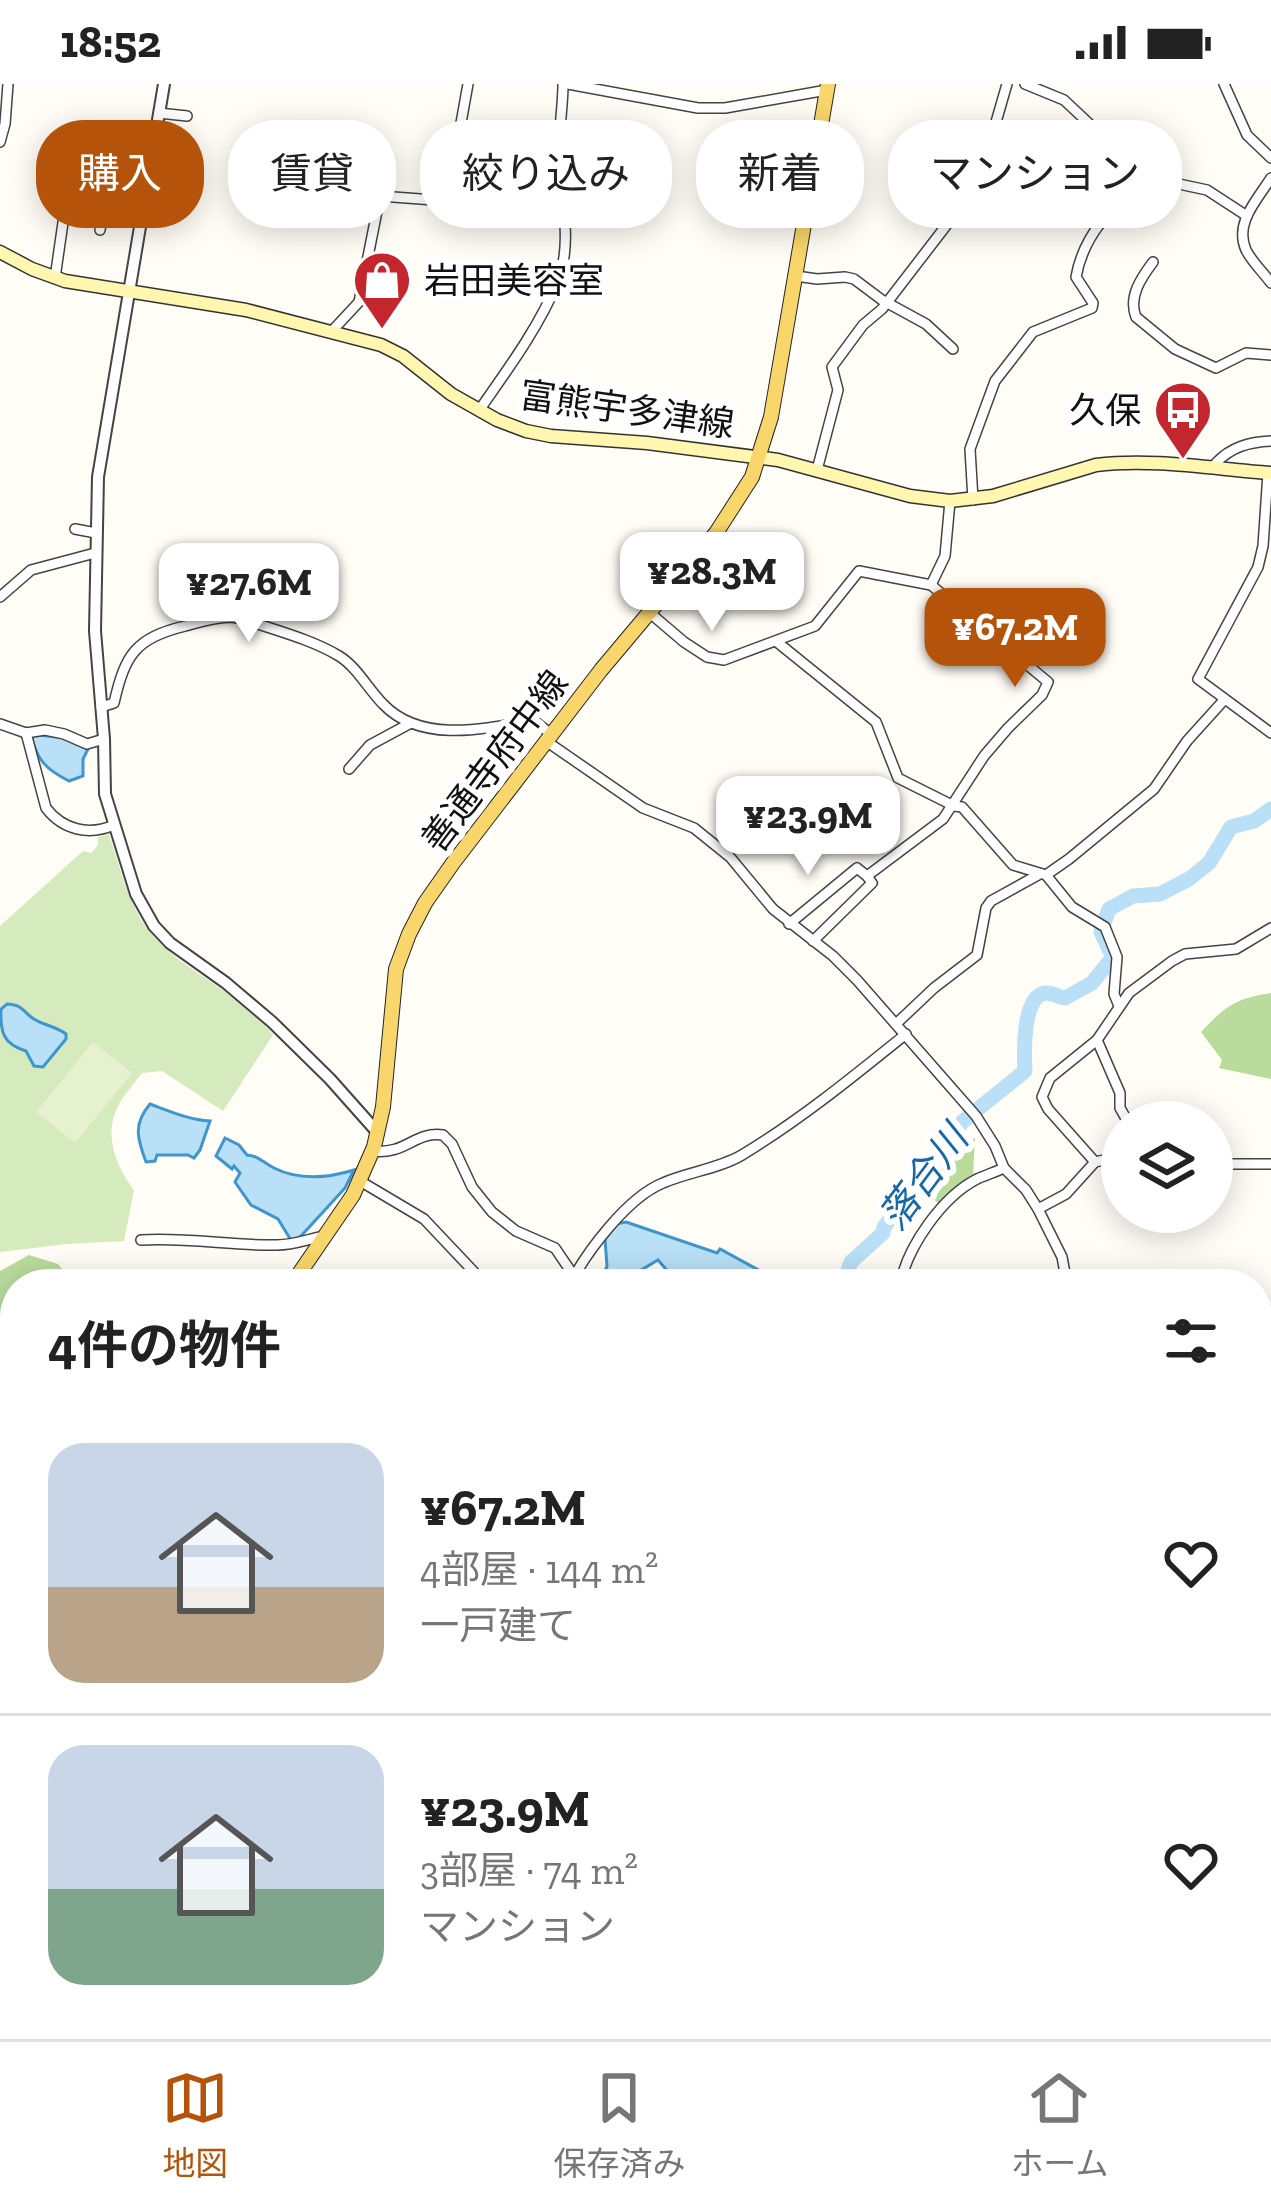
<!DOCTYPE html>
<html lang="ja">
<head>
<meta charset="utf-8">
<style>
	:root { --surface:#fff; --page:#f6f6f6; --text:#222; --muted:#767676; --line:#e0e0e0; --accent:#b45309 }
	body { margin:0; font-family:"Zilla Slab","Noto Sans JP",serif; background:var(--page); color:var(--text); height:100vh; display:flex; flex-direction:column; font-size:45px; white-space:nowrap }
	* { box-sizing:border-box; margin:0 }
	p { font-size:39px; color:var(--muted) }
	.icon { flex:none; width:66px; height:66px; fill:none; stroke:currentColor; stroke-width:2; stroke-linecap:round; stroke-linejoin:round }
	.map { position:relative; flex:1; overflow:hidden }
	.sheet { position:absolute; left:0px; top:1185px; width:1272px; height:771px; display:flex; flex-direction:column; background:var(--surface); border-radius:48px 48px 0 0; box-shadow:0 6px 30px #0003 }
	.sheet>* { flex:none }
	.hud { position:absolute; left:36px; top:36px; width:1200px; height:108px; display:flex; gap:24px }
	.fabs { position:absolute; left:1101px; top:1017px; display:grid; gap:24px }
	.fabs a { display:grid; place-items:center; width:132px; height:132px; border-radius:50%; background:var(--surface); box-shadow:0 6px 30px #0003; font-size:60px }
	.price { position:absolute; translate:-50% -102px; padding:0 27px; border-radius:24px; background:#fff; color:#222; font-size:39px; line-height:78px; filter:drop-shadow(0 3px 6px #0008) }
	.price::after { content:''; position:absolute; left:50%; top:72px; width:36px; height:27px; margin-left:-18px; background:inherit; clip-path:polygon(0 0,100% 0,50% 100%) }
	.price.active { background:var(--accent); color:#fff }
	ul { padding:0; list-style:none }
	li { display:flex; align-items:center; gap:36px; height:300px; padding:0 48px }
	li+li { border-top:3px solid var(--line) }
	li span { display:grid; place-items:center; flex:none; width:336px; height:240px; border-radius:36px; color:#555 }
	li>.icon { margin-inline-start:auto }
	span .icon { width:144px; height:144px; fill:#fffc; stroke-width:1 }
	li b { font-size:51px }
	h2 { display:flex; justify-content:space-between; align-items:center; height:144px; padding:0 48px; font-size:51px }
	.tag { padding:0 42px; border-radius:48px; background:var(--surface); box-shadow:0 6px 30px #0003; font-size:42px; line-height:108px }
	.tag.active { background:var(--accent); color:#fff }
	.status { display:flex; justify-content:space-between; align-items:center; height:84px; padding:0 60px; background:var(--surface); direction:ltr }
	.status svg { height:33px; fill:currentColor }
	.dock { display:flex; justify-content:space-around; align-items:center; height:168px; border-top:3px solid var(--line); background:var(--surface); font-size:33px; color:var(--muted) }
	.dock a { display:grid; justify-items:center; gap:6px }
	.dock .active { color:var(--accent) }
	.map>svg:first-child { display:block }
</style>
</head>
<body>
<div class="status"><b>18:52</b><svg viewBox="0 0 49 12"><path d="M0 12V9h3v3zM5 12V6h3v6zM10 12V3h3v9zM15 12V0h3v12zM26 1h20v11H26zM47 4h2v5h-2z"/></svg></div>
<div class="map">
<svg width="1271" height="1955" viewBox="0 0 1271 1955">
	<rect width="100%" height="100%" fill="#fffdf5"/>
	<path fill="#d5ebbd" d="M109,750C121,786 129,826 155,854C190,892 243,910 273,951L223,1027L162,987L142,989C134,1000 124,1010 118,1022C103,1050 116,1083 134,1106L124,1157L67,1160L0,1168V842L83,767L91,769L98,761V753Z"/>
	<g fill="#b9dc9c">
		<path d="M1271,909V995L1219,984L1222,976L1201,948C1226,922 1234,915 1271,909Z"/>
		<polygon points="975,1054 973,1091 939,1120 921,1104 952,1065"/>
		<polygon points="29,1171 58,1180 74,1200 15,1200 15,1320 0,1326 0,1187"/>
		<polygon points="1257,1587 1257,1602 1271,1636 1271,1910 1257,1896"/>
		<polygon points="228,1941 345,1941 352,1955 238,1955 231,1950"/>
		<polygon points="384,1941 586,1941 581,1955 387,1955"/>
		<polygon points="1093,1941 1206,1941 1196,1951 1202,1955 1092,1955"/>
	</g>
	<polygon fill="#e6f2cf" points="93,958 132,989 75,1059 36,1028"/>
	<g fill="#b9e0f7" stroke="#3f96cf" stroke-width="3">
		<path d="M31,650L64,654L88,665L83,675V692L69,697C47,686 36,676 31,650Z"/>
		<path d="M7,920C22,921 21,925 31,933C41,941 56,942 66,950V955L43,983L34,982L26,967C3,960 0,948 1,925Z"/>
		<path d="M150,1020C169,1027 190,1036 210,1037L200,1066L194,1074L188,1071H157L155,1077L146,1078C137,1054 133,1040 150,1020Z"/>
		<path d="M225,1054L239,1061L247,1071C259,1072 262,1078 274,1084C300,1097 328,1094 354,1086L345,1104L301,1152L292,1158L278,1135L251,1121L235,1098L240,1089L234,1082L232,1085L216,1072Z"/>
		<polygon points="626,1138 717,1169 720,1165 784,1200 679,1200 658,1176 638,1188 628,1200 600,1200 607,1182 605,1155 616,1140"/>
	</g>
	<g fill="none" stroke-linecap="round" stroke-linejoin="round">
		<g stroke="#3f96cf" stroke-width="3">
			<polyline points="224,1941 232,1955"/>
			<polyline points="725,1941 727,1955"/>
			<polyline points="865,1941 873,1954"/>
			<polyline points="51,1955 58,1941"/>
		</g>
		<g stroke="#b9e0f7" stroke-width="15">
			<path d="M843,1200L851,1178L883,1149L884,1143L941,1072L962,1038L1025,987C1024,970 1022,913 1045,909C1052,908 1058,913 1065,914L1092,899L1113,873L1101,848L1109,825L1133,812L1160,810L1189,795L1209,779L1231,743L1254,737L1271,725"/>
			<polyline points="0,1547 15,1531"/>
		</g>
		<defs>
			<g id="minor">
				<polyline points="568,0 698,24 725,24 827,6"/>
				<polyline points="1025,0 1064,16 1146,93 1207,106 1247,132"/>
				<polyline points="1224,0 1247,51 1271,74"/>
				<polyline points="159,29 187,32"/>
				<polyline points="0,58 5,40 8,0"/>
				<path d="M1271,94C1257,116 1234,139 1246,166C1252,178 1263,188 1271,199"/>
				<polyline points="100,146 106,110"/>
				<path d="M1153,178C1141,194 1128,213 1136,233L1175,265L1216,284L1246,269L1271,271"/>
				<polyline points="796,192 817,195 845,193 854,195 882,216 926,240 953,265"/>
				<polyline points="55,194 68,104 145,116"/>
				<polyline points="332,247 359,218 380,112 447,117 468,0"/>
				<path d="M480,325C508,285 539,243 558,197C574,155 559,109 559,66C559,44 563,22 563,0"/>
				<path d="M1218,385L1216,379C1231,363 1249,358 1271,357"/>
				<polyline points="817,386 838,306 832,283 863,241 882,225 952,134 975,75 994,45 1007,0"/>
				<polyline points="1268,389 1263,462 1258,483 1198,595 1271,649"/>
				<path d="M973,416L970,365L995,297L1033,248L1092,224L1093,219L1076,193C1084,148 1114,122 1146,93"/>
				<polyline points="75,445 96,449"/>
				<polyline points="931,501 945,472 950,417"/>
				<polyline points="0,513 31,486 95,469"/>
				<polyline points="650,529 684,558 707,573 724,576 815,542 859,487 931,501 1048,598 1042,611 1008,644 984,672 943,735 867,792 857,784 789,840"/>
				<polyline points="777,558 876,638 898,694 954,722 962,723 1013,781 1046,791 1072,823 1105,843 1117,873 1114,910 1119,922"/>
				<path d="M101,623L114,619C125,571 135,554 185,542C200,538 216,533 232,533L243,535C274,546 311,555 339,572C357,583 368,605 383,620C421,660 485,645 533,636L551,650"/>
				<polyline points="0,640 26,649 45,646 64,650 87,660 104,655"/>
				<path d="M26,649L46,724C63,746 89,752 114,741"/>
				<polyline points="546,657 643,724 694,744 730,773 773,825 833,872 857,896 976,1032 995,1062 1004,1084 1026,1106 1038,1125 1062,1173 1067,1200"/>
				<polyline points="349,685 370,661 409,640"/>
				<polyline points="1046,791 1069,775 1154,705 1187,657 1224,616"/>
				<polyline points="813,857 872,799 867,792"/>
				<polyline points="897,939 934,904 977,871 986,824 991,817 1038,791"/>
				<polyline points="1097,956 1120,1009 1120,1024 1128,1038"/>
				<path d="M372,1067C407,1071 414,1047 443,1051L452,1060L472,1103L492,1128L516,1147L555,1164L574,1192"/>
				<polyline points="1095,1078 1048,1025 1042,1013 1050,994 1097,956 1129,909 1172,877 1185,870 1236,865 1271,844"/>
				<polyline points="1212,1080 1271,1080"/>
				<polyline points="360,1097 424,1135 476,1190 482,1200"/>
				<polyline points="1038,1125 1066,1110 1095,1078 1122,1072"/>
				<path d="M141,1156C187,1153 233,1162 277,1161C294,1161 308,1155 325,1152"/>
				<path d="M570,1200C587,1167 628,1113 663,1099C688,1088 718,1085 742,1071C800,1036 854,992 906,950"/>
				<path d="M900,1200C908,1162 942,1113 977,1095C986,1091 995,1088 1004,1084"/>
				<polyline points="1257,1296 1271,1258"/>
				<polyline points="0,1472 15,1459"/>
				<polyline points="0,1852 15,1830"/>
				<polyline points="1257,1901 1271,1912"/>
				<polyline points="137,1941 142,1955"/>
				<polyline points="349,1941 356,1955"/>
				<polyline points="662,1941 668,1955"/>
				<polyline points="770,1941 778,1955"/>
				<polyline points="871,1941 879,1955"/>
			</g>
			<g id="tertiary">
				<polyline points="164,0 98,393 95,547 104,655 105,710 136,810 154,842 170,859 226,899 272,938 330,995 378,1049"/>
				<polyline points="0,1340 15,1344"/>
				<polyline points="1257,1393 1271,1388"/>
			</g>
			<path id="secondary" d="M0,168L32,185L65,197L246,226L381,261L403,272L451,310L497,336L526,347L551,352L647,359L778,376L910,412L950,417L993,412L1096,381C1153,374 1214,385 1271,389"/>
			<g id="primary">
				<polyline points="292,1200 353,1111 374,1063 383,1023 396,885 409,850 425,819 453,779 601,586 716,449 752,393 771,333 828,0"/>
				<polyline points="0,1527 15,1513"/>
			</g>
		</defs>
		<use href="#minor" stroke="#444" stroke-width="12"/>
		<use href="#tertiary" stroke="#444" stroke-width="14"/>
		<use href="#secondary" stroke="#333" stroke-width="15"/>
		<use href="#primary" stroke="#222" stroke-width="16"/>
		<use href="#minor" stroke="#fff" stroke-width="9"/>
		<use href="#tertiary" stroke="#fff" stroke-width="10"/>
		<use href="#secondary" stroke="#fff6b0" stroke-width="12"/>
		<use href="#primary" stroke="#f9d66b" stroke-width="14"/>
	</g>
	<defs>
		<symbol id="shop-pin" viewBox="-11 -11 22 30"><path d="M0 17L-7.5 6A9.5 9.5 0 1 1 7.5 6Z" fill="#c4262e" stroke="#fff"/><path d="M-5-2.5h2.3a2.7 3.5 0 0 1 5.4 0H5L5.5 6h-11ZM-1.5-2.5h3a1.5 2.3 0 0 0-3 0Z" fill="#fff"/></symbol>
		<symbol id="bus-pin" viewBox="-11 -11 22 30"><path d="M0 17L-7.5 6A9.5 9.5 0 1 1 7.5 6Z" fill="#c4262e" stroke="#fff"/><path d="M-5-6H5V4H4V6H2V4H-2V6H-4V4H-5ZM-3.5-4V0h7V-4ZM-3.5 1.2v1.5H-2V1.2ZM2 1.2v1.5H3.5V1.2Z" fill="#fff"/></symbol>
	</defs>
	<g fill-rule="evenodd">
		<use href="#shop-pin" x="349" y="163" width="66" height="90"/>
		<use href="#bus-pin" x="1150" y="293" width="66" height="90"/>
	</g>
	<g text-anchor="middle" stroke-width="12" stroke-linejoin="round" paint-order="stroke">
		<g font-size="36" fill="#111" stroke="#fff" text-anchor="start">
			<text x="424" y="209">岩田美容室</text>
			<text x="1141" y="339" text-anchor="end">久保</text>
		</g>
		<g font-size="36" fill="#111" stroke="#fff">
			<text transform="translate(627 325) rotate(8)" y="13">富熊宇多津線</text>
			<text transform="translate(494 677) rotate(-53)" y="13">善通寺府中線</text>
		</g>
		<g font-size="39" font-style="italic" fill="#1768a6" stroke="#fff">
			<text transform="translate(923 1093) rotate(-53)" y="14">落合川</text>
		</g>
	</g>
</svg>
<div class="fabs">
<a><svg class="icon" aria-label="layers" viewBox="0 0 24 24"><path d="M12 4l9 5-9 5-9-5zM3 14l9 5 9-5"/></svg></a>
</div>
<b class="price" style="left:712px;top:550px">¥28.3M</b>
<b class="price" style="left:249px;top:561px">¥27.6M</b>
<b class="price active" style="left:1015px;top:606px">¥67.2M</b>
<b class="price" style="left:808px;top:794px">¥23.9M</b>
<div class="hud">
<a class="tag active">購入</a>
<a class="tag">賃貸</a>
<a class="tag">絞り込み</a>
<a class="tag">新着</a>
<a class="tag">マンション</a>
</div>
<section class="sheet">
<h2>4件の物件<svg class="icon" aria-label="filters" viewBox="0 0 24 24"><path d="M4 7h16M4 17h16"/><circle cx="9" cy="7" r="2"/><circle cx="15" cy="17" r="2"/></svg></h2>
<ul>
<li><span style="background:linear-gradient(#c9d6e8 60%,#b9a48a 0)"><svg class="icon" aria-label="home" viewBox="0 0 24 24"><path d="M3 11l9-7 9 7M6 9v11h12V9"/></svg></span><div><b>¥67.2M</b><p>4部屋 · 144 m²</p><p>一戸建て</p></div><svg class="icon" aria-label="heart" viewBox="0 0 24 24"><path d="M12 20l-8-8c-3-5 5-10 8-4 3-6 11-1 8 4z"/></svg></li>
<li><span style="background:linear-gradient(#c9d6e8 60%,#7fa58c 0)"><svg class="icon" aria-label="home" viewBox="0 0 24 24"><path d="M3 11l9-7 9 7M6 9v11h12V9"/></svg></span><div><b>¥23.9M</b><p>3部屋 · 74 m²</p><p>マンション</p></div><svg class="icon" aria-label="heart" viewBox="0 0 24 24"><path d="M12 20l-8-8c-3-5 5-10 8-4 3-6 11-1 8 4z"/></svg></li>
</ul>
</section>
</div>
<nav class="dock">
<a class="active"><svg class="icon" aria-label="map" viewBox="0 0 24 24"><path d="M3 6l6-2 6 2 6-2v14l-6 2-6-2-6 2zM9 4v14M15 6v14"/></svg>地図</a>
<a><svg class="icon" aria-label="saved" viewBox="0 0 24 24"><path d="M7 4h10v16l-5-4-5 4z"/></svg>保存済み</a>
<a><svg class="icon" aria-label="home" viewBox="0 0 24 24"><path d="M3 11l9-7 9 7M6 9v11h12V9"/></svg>ホーム</a>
</nav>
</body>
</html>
